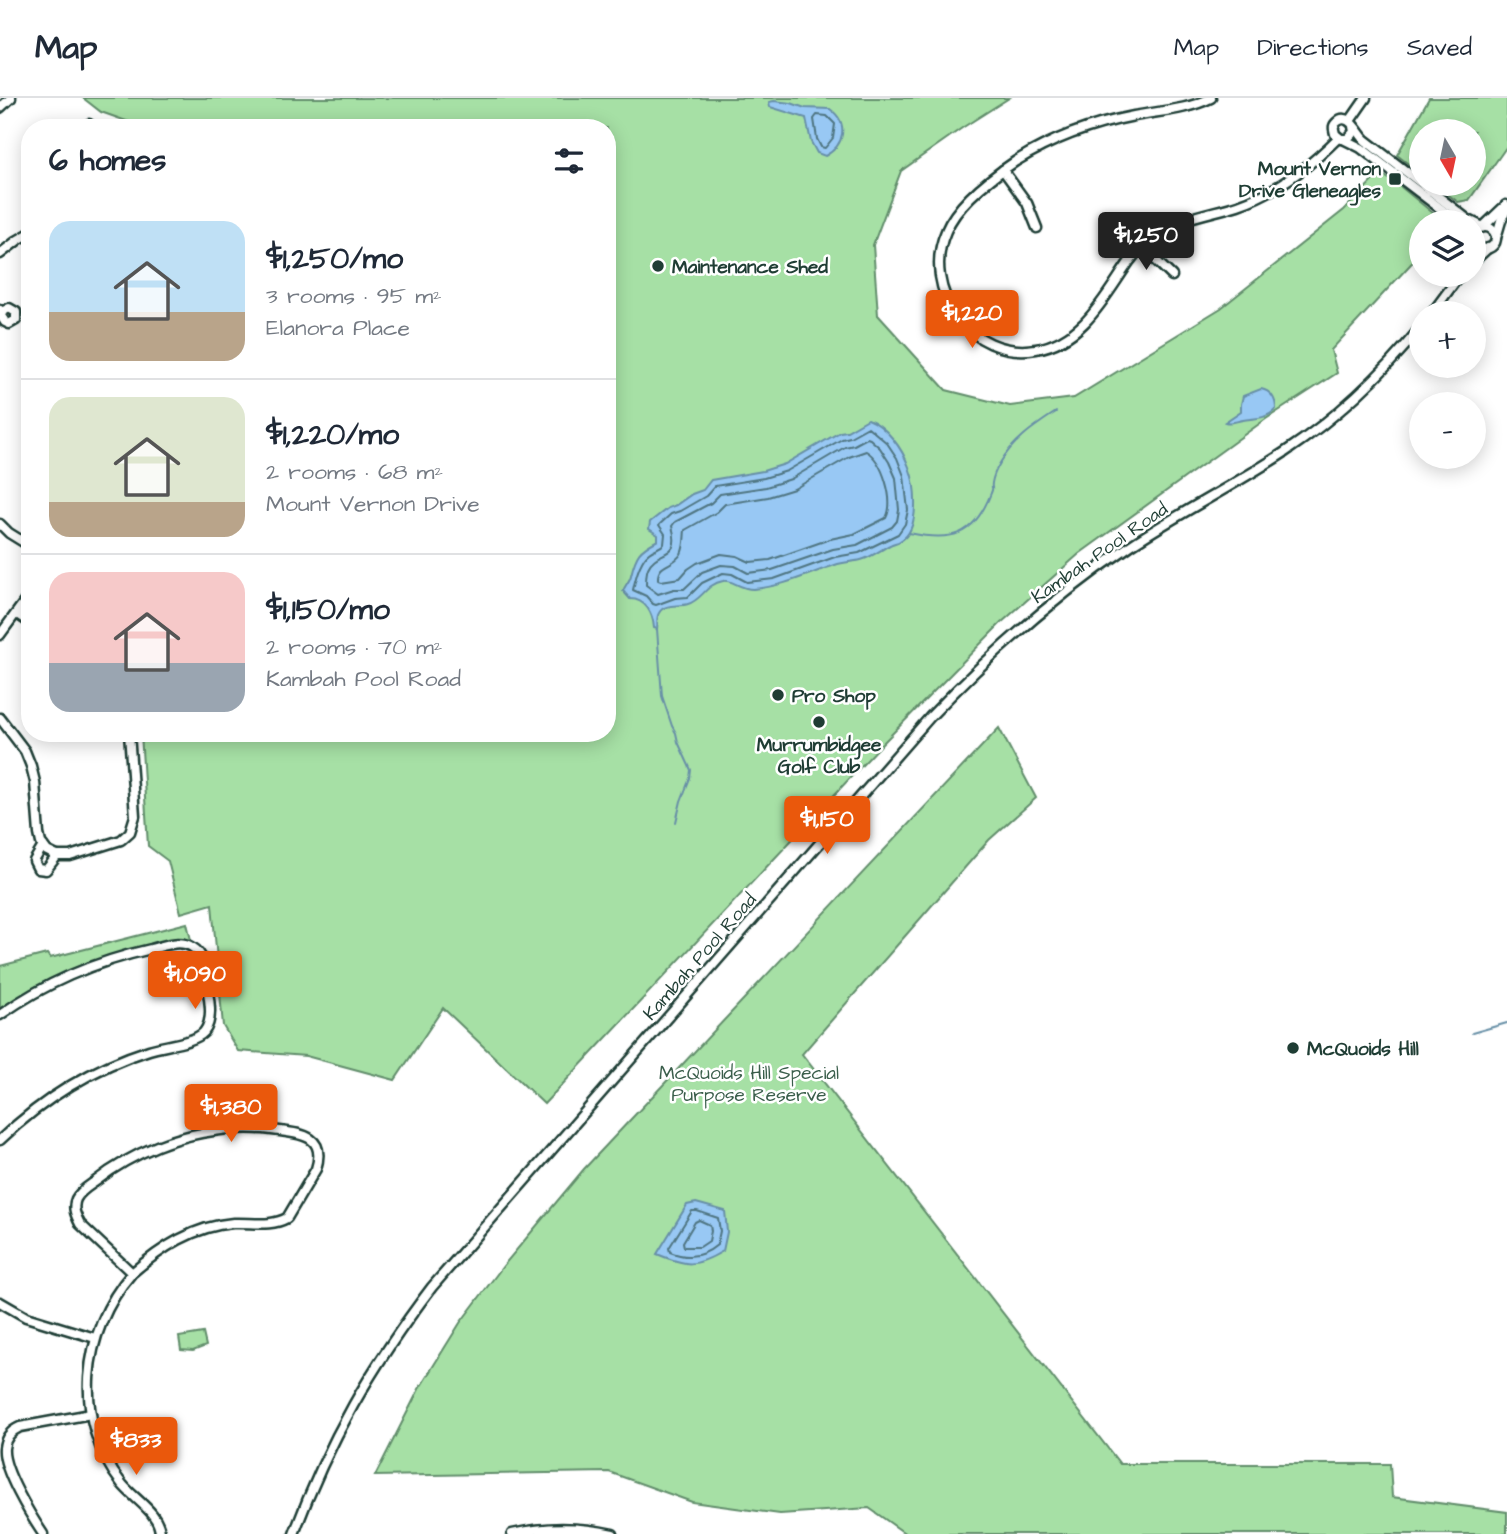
<!DOCTYPE html>
<html lang="en">
<head>
<meta charset="utf-8">
<style>
	:root { --surface:#fff; --page:#f2f2f3; --text:#1f2937; --muted:#747a83; --line:#e0e1e3; --accent:#ea580c }
	body { margin:0; font-family:"Architects Daughter",sans-serif; background:var(--page); color:var(--text); height:100vh; display:flex; flex-direction:column; font-size:26px; white-space:nowrap }
	* { box-sizing:border-box; margin:0 }
	p { font-size:23px; color:var(--muted) }
	.icon { flex:none; width:38px; height:38px; fill:none; stroke:currentColor; stroke-width:2; stroke-linecap:round; stroke-linejoin:round }
	.map { position:relative; flex:1; overflow:hidden }
	.sheet { position:absolute; left:21px; top:21px; width:595px; height:623px; display:flex; flex-direction:column; background:var(--surface); border-radius:28px; box-shadow:0 4px 18px #0003 }
	.sheet>* { flex:none }
	.needle { width:46px; rotate:171deg }
	.controls { position:absolute; left:1409px; top:21px; display:grid; gap:14px }
	.controls a { display:grid; place-items:center; width:77px; height:77px; border-radius:50%; background:var(--surface); box-shadow:0 4px 18px #0003; font-size:35px }
	.price { position:absolute; translate:-50% -60px; padding:0 16px; border-radius:7px; background:var(--accent); color:#fff; font-size:23px; line-height:46px; filter:drop-shadow(0 2px 4px #0008) }
	.price::after { content:''; position:absolute; left:50%; top:42px; width:21px; height:16px; margin-left:-10px; background:inherit; clip-path:polygon(0 0,100% 0,50% 100%) }
	.price.on { background:#222; color:#fff }
	ul { padding:0; list-style:none }
	li { display:flex; align-items:center; gap:21px; height:175px; padding:0 28px }
	li+li { border-top:2px solid var(--line) }
	li span { display:grid; place-items:center; flex:none; width:196px; height:140px; border-radius:21px; color:#555 }
	li>.icon { margin-inline-start:auto }
	span .icon { width:84px; height:84px; fill:#fffc; stroke-width:1 }
	li b { font-size:30px }
	h2 { display:flex; justify-content:space-between; align-items:center; height:84px; padding:0 28px; font-size:30px }
	header { display:flex; align-items:center; gap:42px; box-sizing:border-box; height:98px; padding:0 35px; background:var(--surface); border-bottom:2px solid var(--line) }
	header strong { font-size:33px }
	nav { display:flex; gap:38px; margin-inline-start:auto; font-size:24px }
	.map>svg:first-child { display:block }
</style>
</head>
<body>
<header>
<strong>Map</strong>
<nav><a>Map</a><a>Directions</a><a>Saved</a></nav>
</header>
<div class="map">
<svg width="1507" height="1436" viewBox="0 0 1507 1436">
	<rect width="100%" height="100%" fill="#fff"/>
	<filter id="ink" filterUnits="userSpaceOnUse"><feTurbulence type="fractalNoise" baseFrequency=".0143" numOctaves="2"/><feDisplacementMap in="SourceGraphic" scale="14" xChannelSelector="R" yChannelSelector="G"/><feConvolveMatrix kernelMatrix="1 2 1 2 8 2 1 2 1" color-interpolation-filters="sRGB"/></filter>
	<g filter="url(#ink)">
		<g fill="#a6e0a5" stroke="#628e6c" stroke-width="2">
			<polygon points="83,0 1009,0 962,30 901,73 873,147 878,217 946,292 1010,308 1074,300 1221,210 1344,112 1380,75 1401,89 1444,124 1421,124 1421,155 1331,252 1337,275 1266,321 1079,456 1001,525 882,646 544,1006 443,910 395,982 306,958 238,953 223,928 212,806 181,815 168,763 148,748 141,635 607,635 607,30 146,30 101,14"/>
			<polygon points="1429,0 1507,0 1507,48 1469,102 1458,104 1434,86 1474,86 1474,33 1421,33 1421,76 1397,57"/>
			<polygon points="999,630 1036,700 989,742 802,956 1120,1366 1390,1366 1392,1399 1507,1414 1507,1436 906,1436 869,1410 780,1416 692,1404 609,1374 375,1378 419,1291 460,1225 503,1168 584,1071"/>
			<polygon points="187,825 191,842 126,853 53,880 0,912 0,868 47,856 50,860"/>
			<polygon points="203,1235 206,1248 193,1253 181,1252 179,1239"/>
		</g>
		<g fill="#98c8f4" stroke="#6890a7" stroke-width="2">
			<path d="M774,3L791,5L805,10L830,11C849,25 845,47 825,58L817,55L811,44L806,20L770,9L769,4Z"/>
			<path d="M1261,291C1271,293 1276,301 1276,311C1267,321 1256,320 1243,322C1236,323 1231,326 1225,324L1241,313V306L1243,298Z"/>
			<path d="M868,321C886,328 902,350 909,369C916,387 921,432 900,443C897,445 893,445 890,447C880,452 872,459 861,462C853,464 844,464 835,467C808,476 782,489 753,491C739,491 732,481 723,483C706,486 702,502 688,506C680,509 664,505 659,515C656,519 658,526 657,531L654,530C653,516 646,501 630,501L623,493C625,487 630,483 631,477C636,456 639,452 658,442V437L649,431L650,424L668,410L676,407L692,396L703,392L711,382L763,373L785,366L840,334L847,333Z"/>
			<path d="M696,1105L725,1113L727,1134L723,1153C695,1170 686,1168 657,1156L687,1107Z"/>
		</g>
		<g fill="none" stroke-linecap="round" stroke-linejoin="round">
			<g stroke="#4f7581" stroke-width="2">
				<polygon points="817,17 827,18 835,26 833,40 825,50 821,49 817,41 814,21"/>
				<path d="M868,329L887,345L897,360L904,378L908,412L905,426L898,436L859,455L835,459L774,481L747,484L732,476L723,475L702,485L688,499L675,500L656,507L653,506L646,498L633,492C635,482 640,462 649,455C654,451 660,450 664,446L665,436L659,427L671,416L680,413L706,398L715,388L764,380L787,373L842,341L850,339Z"/>
				<path d="M867,340L870,341L880,350L889,364L896,380L899,412L897,423L892,429L857,447L833,451L772,472L748,475L735,468L721,467L702,474L684,491H674L658,496L646,487C646,482 646,475 648,470C657,450 682,463 672,428L675,424L711,405L720,396L766,389L791,381L845,349L854,347Z"/>
				<path d="M866,353C883,363 895,403 886,420L854,436L830,441L770,462L750,464L737,458L721,456L697,465L688,471L680,480L661,483L658,482C657,465 673,469 681,456C685,448 684,440 685,432L717,414L725,406L768,399L794,391L849,359Z"/>
				<path d="M692,1113H697L718,1120L720,1133L717,1147C703,1159 687,1161 670,1154L669,1150Z"/>
				<polygon points="699,1122 710,1127 711,1133 709,1143 700,1149 684,1149 683,1144 695,1124"/>
			</g>
			<g stroke="#6890a7" stroke-width="2">
				<path d="M909,435C951,444 974,439 991,395C994,388 991,393 992,385C993,378 997,370 1000,365C1013,342 1035,328 1056,314"/>
				<polyline points="657,531 662,598 672,628 676,635 678,644 691,672 690,680 681,703 676,724"/>
				<polyline points="1472,935 1507,925"/>
			</g>
			<defs>
				<g id="street">
					<path d="M1211,0C1187,12 1160,13 1134,18C1092,26 1053,40 1016,63C992,79 957,106 946,133C920,192 971,262 1036,251C1083,243 1104,200 1129,164C1137,154 1143,144 1153,137C1173,121 1213,115 1238,107C1277,94 1309,69 1338,40"/>
					<polyline points="0,10 11,0"/>
					<polyline points="1350,23 1366,0"/>
					<polyline points="89,26 89,30"/>
					<path d="M1353,28L1354,34L1347,41H1341L1335,36C1334,31 1332,28 1337,24C1348,13 1358,35 1365,42L1421,85"/>
					<polyline points="1345,42 1361,50 1458,124"/>
					<polyline points="1003,72 1027,105 1037,130"/>
					<polyline points="1422,86 1467,121 1483,129"/>
					<polyline points="1483,129 1506,107"/>
					<circle cx="1485" cy="140" r="11"/>
					<polyline points="1496,140 1501,123 1507,110"/>
					<polyline points="1141,148 1172,178"/>
					<polyline points="0,156 18,142 30,135"/>
					<polyline points="1474,163 1488,150"/>
					<polyline points="0,212 2,214 9,210 16,214 16,222 9,226 5,224 1,218 2,214"/>
					<polyline points="1432,215 1460,177"/>
					<polyline points="0,426 9,435 30,448"/>
					<polyline points="17,516 30,525"/>
					<polyline points="0,537 30,496"/>
					<polyline points="0,620 25,653 31,668 35,684 39,736 41,745 47,753 57,758 70,758 121,742 130,734 135,718 129,635"/>
					<polyline points="43,748 34,763 38,771 46,772 57,758"/>
					<path d="M0,917C45,885 97,863 151,851C163,848 180,841 192,849C204,856 205,869 206,882C208,897 215,920 204,934C194,945 164,947 149,952C92,970 43,1001 0,1042"/>
					<path d="M132,1175C161,1150 194,1128 233,1125C251,1124 271,1129 287,1120L316,1071C326,1039 304,1036 280,1033C239,1027 196,1033 157,1048C135,1057 115,1068 96,1083C89,1088 80,1093 76,1101C72,1110 76,1118 80,1126L132,1175C81,1234 72,1323 122,1386C135,1402 160,1415 160,1436"/>
					<polyline points="0,1204 26,1219 95,1240"/>
					<path d="M43,1436C31,1418 2,1371 4,1350C5,1340 11,1333 20,1329L91,1316"/>
					<path d="M294,1436C329,1342 371,1269 432,1189L930,619C991,555 1057,497 1131,447C1181,414 1235,387 1285,354C1336,320 1382,277 1421,229"/>
					<path d="M512,1436C546,1428 578,1428 613,1436"/>
				</g>
			</defs>
			<use href="#street" stroke="#1f3d34" stroke-width="13"/>
			<use href="#street" stroke="#fff" stroke-width="8"/>
		</g>
	</g>
	<g fill="#1f3d34" stroke="#fff" stroke-width="2.5">
		<rect x="1388" y="74" width="14" height="14" rx="3.5"/>
		<circle cx="658" cy="168" r="7"/>
		<circle cx="778" cy="597" r="7"/>
		<circle cx="819" cy="624" r="7"/>
		<circle cx="1293" cy="950" r="7"/>
	</g>
	<g text-anchor="middle" stroke-width="5" stroke-linejoin="round" paint-order="stroke">
		<g font-size="19" font-weight="bold" fill="#1f3d34" stroke="#fff" text-anchor="start">
			<text x="1381" y="77" text-anchor="end">Mount Vernon<tspan x="1381" dy="22">Drive Gleneagles</tspan></text>
			<text x="672" y="175">Maintenance Shed</text>
			<text x="792" y="604">Pro Shop</text>
			<text x="819" y="653" text-anchor="middle">Murrumbidgee<tspan x="819" dy="22">Golf Club</tspan></text>
			<text x="1307" y="957">McQuoids Hill</text>
		</g>
		<g font-size="19" fill="#1f3d34" stroke="#fff">
			<text transform="translate(1099 454) rotate(-35)" y="7">Kambah Pool Road</text>
			<text transform="translate(699 858) rotate(-49)" y="7">Kambah Pool Road</text>
		</g>
		<g font-size="19" fill="#3a5e4b" stroke="#fff">
			<text x="749" y="981">McQuoids Hill Special<tspan x="749" dy="22">Purpose Reserve</tspan></text>
		</g>
	</g>
</svg>
<div class="controls">
<a><svg class="needle" viewBox="-14 -14 28 28"><path d="M0-13l5 13h-10z" fill="#e53935"/><path d="M0 13l5-13h-10z" fill="#747a83"/></svg></a>
<a><svg class="icon" aria-label="layers" viewBox="0 0 24 24"><path d="M12 4l9 5-9 5-9-5zM3 14l9 5 9-5"/></svg></a>
<a>+</a>
<a>−</a>
</div>
<b class="price on" style="left:1146px;top:174px">$1,250</b>
<b class="price" style="left:972px;top:252px">$1,220</b>
<b class="price" style="left:827px;top:758px">$1,150</b>
<b class="price" style="left:195px;top:913px">$1,090</b>
<b class="price" style="left:231px;top:1046px">$1,380</b>
<b class="price" style="left:136px;top:1379px">$833</b>
<section class="sheet">
<h2>6 homes<svg class="icon" aria-label="filters" viewBox="0 0 24 24"><path d="M4 7h16M4 17h16"/><circle cx="9" cy="7" r="2"/><circle cx="15" cy="17" r="2"/></svg></h2>
<ul>
<li><span style="background:linear-gradient(#bfe0f5 65%,#b9a48a 0)"><svg class="icon" aria-label="home" viewBox="0 0 24 24"><path d="M3 11l9-7 9 7M6 9v11h12V9"/></svg></span><div><b>$1,250/mo</b><p>3 rooms · 95 m²</p><p>Elanora Place</p></div></li>
<li><span style="background:linear-gradient(#dfe7d0 75%,#b9a48a 0)"><svg class="icon" aria-label="home" viewBox="0 0 24 24"><path d="M3 11l9-7 9 7M6 9v11h12V9"/></svg></span><div><b>$1,220/mo</b><p>2 rooms · 68 m²</p><p>Mount Vernon Drive</p></div></li>
<li><span style="background:linear-gradient(#f6c9c9 65%,#9aa5b1 0)"><svg class="icon" aria-label="home" viewBox="0 0 24 24"><path d="M3 11l9-7 9 7M6 9v11h12V9"/></svg></span><div><b>$1,150/mo</b><p>2 rooms · 70 m²</p><p>Kambah Pool Road</p></div></li>
</ul>
</section>
</div>
</body>
</html>
